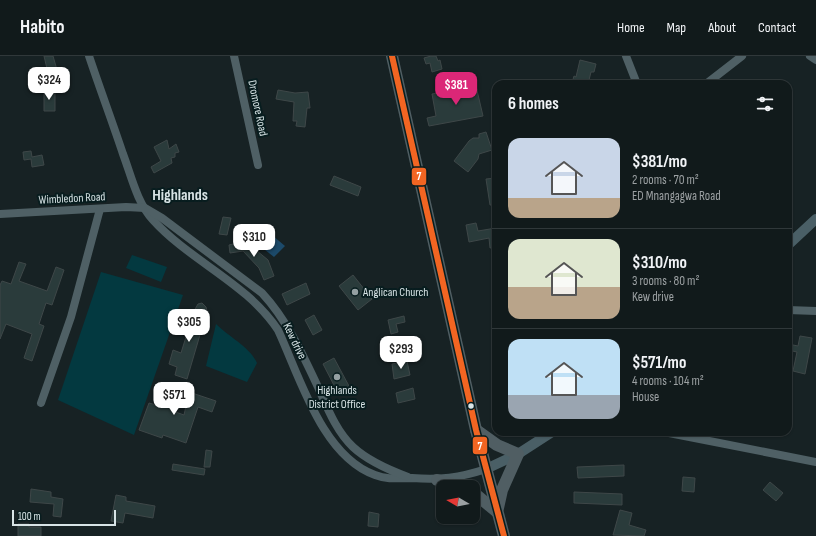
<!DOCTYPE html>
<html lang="en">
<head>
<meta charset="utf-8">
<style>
	:root { --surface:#111a1b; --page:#1a2324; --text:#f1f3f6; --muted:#9ca1a3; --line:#30383a; --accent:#db2777 }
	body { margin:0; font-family:"Sofia Sans Condensed",sans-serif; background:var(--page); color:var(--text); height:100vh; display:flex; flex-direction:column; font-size:15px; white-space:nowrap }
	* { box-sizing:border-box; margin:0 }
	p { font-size:13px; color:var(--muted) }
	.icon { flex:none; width:22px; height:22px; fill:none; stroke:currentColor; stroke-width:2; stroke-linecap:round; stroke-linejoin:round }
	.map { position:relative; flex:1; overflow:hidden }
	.panel { position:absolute; left:492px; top:24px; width:300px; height:356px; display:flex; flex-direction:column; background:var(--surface); border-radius:12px; box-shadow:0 1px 3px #0004,0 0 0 1px var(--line) }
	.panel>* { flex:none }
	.needle { width:26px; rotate:280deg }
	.buttons { position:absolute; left:436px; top:424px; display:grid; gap:8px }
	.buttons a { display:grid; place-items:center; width:44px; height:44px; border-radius:8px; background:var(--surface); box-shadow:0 1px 3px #0004,0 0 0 1px var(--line); font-size:20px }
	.scale { position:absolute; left:12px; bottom:10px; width:104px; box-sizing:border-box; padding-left:4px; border:2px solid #d8e4e6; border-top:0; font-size:11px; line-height:14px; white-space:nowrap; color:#d8e4e6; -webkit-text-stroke:3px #081d1f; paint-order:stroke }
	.price { position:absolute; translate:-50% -34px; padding:0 9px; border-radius:8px; background:#fff; color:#222; font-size:13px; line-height:26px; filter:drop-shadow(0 1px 2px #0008) }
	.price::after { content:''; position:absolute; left:50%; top:24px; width:12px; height:9px; margin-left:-6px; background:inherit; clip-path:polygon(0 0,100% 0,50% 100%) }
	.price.selected { background:var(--accent); color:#fff }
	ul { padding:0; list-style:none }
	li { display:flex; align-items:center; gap:12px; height:100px; padding:0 16px }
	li+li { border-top:1px solid var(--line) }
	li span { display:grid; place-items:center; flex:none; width:112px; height:80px; border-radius:12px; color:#555 }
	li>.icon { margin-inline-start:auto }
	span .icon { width:48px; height:48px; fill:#fffc; stroke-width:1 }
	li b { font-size:17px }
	h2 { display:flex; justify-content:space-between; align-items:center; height:48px; padding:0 16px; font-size:17px }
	header { display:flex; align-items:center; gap:24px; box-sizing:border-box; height:56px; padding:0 20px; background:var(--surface); border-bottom:1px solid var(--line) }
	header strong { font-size:19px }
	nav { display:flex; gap:22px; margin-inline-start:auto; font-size:14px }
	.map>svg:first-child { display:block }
</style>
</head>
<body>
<header>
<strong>Habito</strong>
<nav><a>Home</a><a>Map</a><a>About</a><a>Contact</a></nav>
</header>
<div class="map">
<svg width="816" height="480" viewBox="0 0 816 480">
	<rect width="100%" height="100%" fill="#172224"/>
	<g fill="#033940">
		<polygon points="132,199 167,211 161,226 126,212"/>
		<polygon points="101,216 183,239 134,379 58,344"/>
		<path d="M216,268C229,281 250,291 257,307L247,326L206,310Z"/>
	</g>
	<polygon fill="#1c4a6a" points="260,169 285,190 274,201 250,182"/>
	<g fill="#2a3b3b" stroke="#3e4748">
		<polygon points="44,0 53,0 57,14 48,17"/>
		<polygon points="431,0 436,0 438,5 440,4 442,13 432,16 430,7 426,8 424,2"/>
		<polygon points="580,4 596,8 594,16 591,16 588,28 572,27 574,20 576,21"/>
		<polygon points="476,30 483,60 429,70 427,62 436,60 432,38"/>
		<polygon points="44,34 50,34 50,37 55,37 55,55 44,55"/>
		<polygon points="278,34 295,37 308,36 310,52 307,52 305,71 296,70 297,65 293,65 294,46 276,43"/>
		<polygon points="486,76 492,94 479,98 478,103 468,116 454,105 469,85 473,82 479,82 479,78"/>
		<polygon points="167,84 169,93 176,88 179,96 175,97 175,101 171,102 172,107 154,117 151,111 161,105 154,91"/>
		<polygon points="31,95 32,101 42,99 44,109 32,111 31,103 24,104 23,96"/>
		<polygon points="334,120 361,131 358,140 330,129"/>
		<polygon points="496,122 496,149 490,149 486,123"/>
		<polygon points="223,161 231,162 227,179 219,178"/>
		<polygon points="476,167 478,175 496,172 496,191 490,192 489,182 469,186 466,169"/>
		<polygon points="245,185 268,204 274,220 264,224 259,212 243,195 230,197 229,189"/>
		<polygon points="19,206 26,208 19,225 47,235 56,211 64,214 52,249 46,247 39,268 44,270 32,305 24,302 32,278 6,268 0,283 0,229 2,225 11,228"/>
		<polygon points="353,219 372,243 358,254 339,230"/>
		<polygon points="306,227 310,238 287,249 282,238"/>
		<polygon points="202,247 206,251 207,255 187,323 175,319 177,311 169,308 173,294 181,297 194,255 198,248"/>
		<polygon points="314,259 322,274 313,279 305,264"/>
		<polygon points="404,260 405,266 396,268 398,276 391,278 388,264"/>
		<polygon points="800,280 812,282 805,318 793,315 797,296 788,294 788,288 798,290"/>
		<polygon points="334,302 349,330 338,337 323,308"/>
		<polygon points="407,305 410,319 394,323 392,308"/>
		<polygon points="166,330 176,334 170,354 184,359 189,336 216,345 212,356 198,351 186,387 163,379 162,382 139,374 149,347 160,350"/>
		<polygon points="413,332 415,343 398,347 396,337"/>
		<polygon points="206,394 212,395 210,411 204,411"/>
		<polygon points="173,408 205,413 204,419 172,414"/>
		<polygon points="624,409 624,420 578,422 577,411"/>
		<polygon points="683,421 695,422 694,436 682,435"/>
		<polygon points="770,426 783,437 776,445 763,434"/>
		<polygon points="31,433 51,436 51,441 63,443 61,461 53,460 54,448 30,446"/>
		<polygon points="574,436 622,438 622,449 574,447"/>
		<polygon points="116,439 126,441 126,445 155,450 153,462 125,457 123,467 111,465"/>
		<polygon points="620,454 632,457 629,469 646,474 644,480 613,479"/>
		<polygon points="369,456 379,458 378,471 368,470"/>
		<polygon points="18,468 29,468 29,471 41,471 41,480 18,480"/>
	</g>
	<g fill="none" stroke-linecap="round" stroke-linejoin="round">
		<g stroke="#4f6065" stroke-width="8">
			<path d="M89,0C100,33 112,65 123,98C131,119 137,147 153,164C190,205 247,227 278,274C300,321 322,400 375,419C388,424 399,422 412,422C440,424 459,422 486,413"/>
			<polyline points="234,0 258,109"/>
			<polyline points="626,0 637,28"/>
			<polyline points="810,0 816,4"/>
			<polyline points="706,28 742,0"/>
			<path d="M0,158L126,151L145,152L162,162L262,237C287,264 302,297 318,331C327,351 336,375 353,391C368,405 389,414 408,421"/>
			<polyline points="788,254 816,255"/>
			<polyline points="41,347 71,261 100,153"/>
			<polyline points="664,376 816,406"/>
		</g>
		<g stroke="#4a5f66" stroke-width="10">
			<polyline points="788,189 816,163"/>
			<polyline points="486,413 518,398 552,376"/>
		</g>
		<g stroke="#505e63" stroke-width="12">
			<polyline points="392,0 476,374 504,480"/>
			<polyline points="476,374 497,389 518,398 502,434 498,452"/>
			<polyline points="437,424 464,431"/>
			<polyline points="473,436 497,456"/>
		</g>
		<defs>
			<polyline id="bus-1" points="392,0 476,374 504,480"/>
		</defs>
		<use href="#bus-1" stroke="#081d1f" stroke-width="9"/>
		<use href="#bus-1" stroke="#f26522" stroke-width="6"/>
	</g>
	<g fill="#94a0a2" stroke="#081d1f" stroke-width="1.5">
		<circle cx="355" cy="236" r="4"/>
		<circle cx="337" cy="321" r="4"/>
	</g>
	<circle fill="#d8e4e6" stroke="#081d1f" stroke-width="1.5" cx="471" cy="350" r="3.5"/>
	<g text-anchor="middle" stroke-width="4" stroke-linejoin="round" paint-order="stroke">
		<g font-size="12" fill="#d8e4e6" stroke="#081d1f">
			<text transform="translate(258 52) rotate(78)" y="4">Dromore Road</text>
			<text transform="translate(72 142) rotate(-3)" y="4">Wimbledon Road</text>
			<text transform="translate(295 285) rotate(64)" y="4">Kew drive</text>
		</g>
		<g font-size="12" fill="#d8e4e6" stroke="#081d1f" text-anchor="start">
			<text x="363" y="240">Anglican Church</text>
			<text x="337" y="338" text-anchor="middle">Highlands<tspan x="337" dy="14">District Office</tspan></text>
		</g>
		<g font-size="16" font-weight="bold" fill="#d8e4e6" stroke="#081d1f">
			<text x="180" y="144">Highlands</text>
		</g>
	</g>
	<g stroke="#081d1f" stroke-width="1.5">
		<rect x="411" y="111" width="16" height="19" rx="4" fill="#f26522"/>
		<rect x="472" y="380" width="16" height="19" rx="4" fill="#f26522"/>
	</g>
	<g font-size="11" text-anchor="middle" font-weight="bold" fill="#fff">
		<text x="419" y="124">7</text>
		<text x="480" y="394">7</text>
	</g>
</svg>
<div class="buttons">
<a><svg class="needle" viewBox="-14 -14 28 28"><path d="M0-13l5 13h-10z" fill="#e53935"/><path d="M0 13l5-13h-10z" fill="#9ca1a3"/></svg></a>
</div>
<div class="scale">100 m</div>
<b class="price" style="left:49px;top:45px">$324</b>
<b class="price selected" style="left:456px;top:50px">$381</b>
<b class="price" style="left:254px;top:202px">$310</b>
<b class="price" style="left:189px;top:287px">$305</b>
<b class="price" style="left:401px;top:314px">$293</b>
<b class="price" style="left:174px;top:360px">$571</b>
<section class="panel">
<h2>6 homes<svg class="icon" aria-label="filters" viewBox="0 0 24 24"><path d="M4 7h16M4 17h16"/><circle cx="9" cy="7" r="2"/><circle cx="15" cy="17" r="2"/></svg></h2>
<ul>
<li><span style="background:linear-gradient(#c9d6e8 75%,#b9a48a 0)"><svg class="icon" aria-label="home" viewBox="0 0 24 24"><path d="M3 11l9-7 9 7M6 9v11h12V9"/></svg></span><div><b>$381/mo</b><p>2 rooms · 70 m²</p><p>ED Mnangagwa Road</p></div></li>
<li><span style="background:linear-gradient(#dfe7d0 60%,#b9a48a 0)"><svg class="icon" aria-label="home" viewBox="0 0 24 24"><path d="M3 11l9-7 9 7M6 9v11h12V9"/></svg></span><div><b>$310/mo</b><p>3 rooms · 80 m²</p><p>Kew drive</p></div></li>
<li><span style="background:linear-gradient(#bfe0f5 70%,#9aa5b1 0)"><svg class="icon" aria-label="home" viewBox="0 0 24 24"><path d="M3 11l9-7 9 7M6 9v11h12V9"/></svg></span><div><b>$571/mo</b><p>4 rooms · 104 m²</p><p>House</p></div></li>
</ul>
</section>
</div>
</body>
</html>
